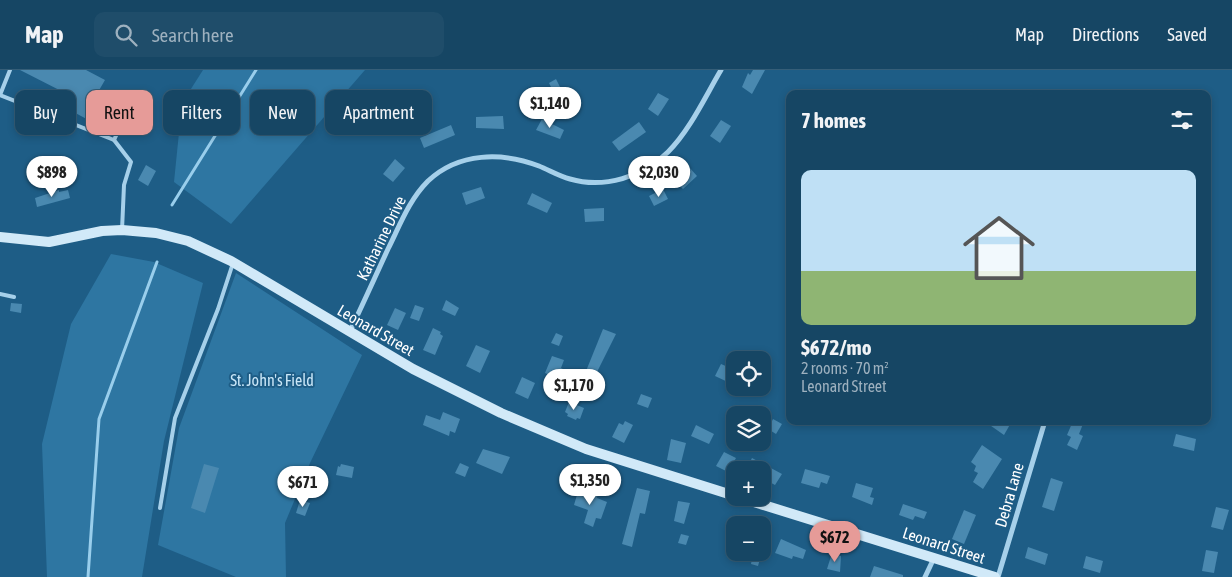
<!DOCTYPE html>
<html lang="en">
<head>
<meta charset="utf-8">
<style>
	:root { --surface:#164664; --page:#1f4d6a; --text:#f1f3f6; --muted:#9eb1bf; --line:#355e78; --accent:#e69b98 }
	body { margin:0; font-family:"Asap Condensed",sans-serif; background:var(--page); color:var(--text); height:100vh; display:flex; flex-direction:column; font-size:19px; white-space:nowrap }
	* { box-sizing:border-box; margin:0 }
	p { font-size:16px; color:var(--muted) }
	.icon { flex:none; width:28px; height:28px; fill:none; stroke:currentColor; stroke-width:2; stroke-linecap:round; stroke-linejoin:round }
	.map { position:relative; flex:1; overflow:hidden }
	.panel { position:absolute; left:786px; top:20px; width:425px; height:335px; display:flex; flex-direction:column; background:var(--surface); border-radius:10px; box-shadow:0 2px 8px #0003,0 0 0 1px var(--line) }
	.panel>* { flex:none }
	.top-card { position:absolute; left:15px; top:20px; width:475px; height:45px; display:flex; gap:10px }
	.fabs { position:absolute; left:726px; top:281px; display:grid; gap:10px }
	.fabs a { display:grid; place-items:center; width:45px; height:45px; border-radius:10px; background:var(--surface); box-shadow:0 2px 8px #0003,0 0 0 1px var(--line); font-size:25px }
	.price { position:absolute; translate:-50% -42px; padding:0 11px; border-radius:18px; background:#fff; color:#222; font-size:16px; line-height:32px; filter:drop-shadow(0 1px 2px #0008) }
	.price::after { content:''; position:absolute; left:50%; top:30px; width:15px; height:11px; margin-left:-8px; background:inherit; clip-path:polygon(0 0,100% 0,50% 100%) }
	.price.current { background:var(--accent); color:#111 }
	ul { padding:0; list-style:none }
	li { display:grid; align-content:center; gap:10px; height:265px; padding:0 15px }
	li+li { border-top:1px solid var(--line) }
	li span { display:grid; place-items:center; height:155px; border-radius:10px; color:#555 }
	li>.icon { margin-inline-start:auto }
	span .icon { width:90px; height:90px; fill:#fffc; stroke-width:1 }
	li b { font-size:21px }
	h2 { display:flex; justify-content:space-between; align-items:center; height:60px; padding:0 15px; font-size:21px }
	.chip { padding:0 18px; border-radius:10px; background:var(--surface); box-shadow:0 2px 8px #0003,0 0 0 1px var(--line); font-size:18px; line-height:45px }
	.chip.current { background:var(--accent); color:#111 }
	header { display:flex; align-items:center; gap:30px; box-sizing:border-box; height:70px; padding:0 25px; background:var(--surface); border-bottom:1px solid var(--line) }
	header strong { font-size:24px }
	nav { display:flex; gap:28px; margin-inline-start:auto; font-size:18px }
	.search { width:350px; height:45px; background:var(--page); display:flex; align-items:center; gap:12px; box-sizing:border-box; padding:0 18px; border-radius:10px; color:var(--muted); font-size:19px }
	.map>svg:first-child { display:block }
</style>
</head>
<body>
<header>
<strong>Map</strong>
<div class="search"><svg class="icon" aria-label="search" viewBox="0 0 24 24"><circle cx="10" cy="10" r="6"/><path d="M15 15l6 6"/></svg>Search here</div>
<nav><a>Map</a><a>Directions</a><a>Saved</a></nav>
</header>
<div class="map">
<svg width="1232" height="507" viewBox="0 0 1232 507">
	<rect width="100%" height="100%" fill="#1e5d86"/>
	<g fill="#2e76a2">
		<polygon points="203,0 365,0 231,154 174,112 182,33"/>
		<polygon points="111,184 154,192 203,213 164,371 142,507 47,507 42,374 71,254"/>
		<polygon points="236,203 362,285 310,393 285,453 286,507 236,507 158,475 179,358"/>
	</g>
	<g fill="none" stroke-linecap="round" stroke-linejoin="round">
		<g stroke="#99ceec" stroke-width="3">
			<polyline points="172,135 256,0"/>
			<polyline points="88,507 99,349 157,192"/>
		</g>
	</g>
	<g fill="#4a89b0">
		<polygon points="20,0 86,0 105,10 94,29 98,30 96,33 103,37 102,39 113,45 107,60 68,39 71,34 68,32 71,26"/>
		<polygon points="753,0 765,0 752,24 742,17 748,3 750,5"/>
		<polygon points="556,9 560,17 553,21 549,13"/>
		<polygon points="658,23 669,29 658,46 648,39"/>
		<polygon points="503,46 504,59 476,58 476,47"/>
		<polygon points="542,49 564,60 560,69 536,60"/>
		<polygon points="721,50 731,56 720,73 710,66"/>
		<polygon points="639,52 646,62 619,81 612,72"/>
		<polygon points="451,55 455,65 424,78 420,68"/>
		<polygon points="395,89 405,98 393,112 383,104"/>
		<polygon points="35,95 45,96 44,111 34,110"/>
		<polygon points="146,95 156,101 148,116 138,110"/>
		<polygon points="689,97 697,106 683,119 674,110"/>
		<polygon points="481,117 485,128 466,135 462,123"/>
		<polygon points="663,119 668,129 654,136 649,126"/>
		<polygon points="59,120 59,122 68,120 70,128 37,137 35,128"/>
		<polygon points="532,123 552,133 547,143 527,134"/>
		<polygon points="604,138 604,151 585,152 584,139"/>
		<polygon points="446,230 459,238 455,246 442,240"/>
		<polygon points="11,233 22,234 21,243 10,241"/>
		<polygon points="415,235 424,238 419,251 410,248"/>
		<polygon points="395,238 406,243 398,260 387,255"/>
		<polygon points="433,258 441,262 440,264 443,266 435,285 423,280"/>
		<polygon points="603,259 616,264 591,314 582,311"/>
		<polygon points="556,263 563,266 559,276 551,273"/>
		<polygon points="476,275 490,281 480,303 466,296"/>
		<polygon points="552,286 564,290 561,298 573,304 568,314 545,303"/>
		<polygon points="721,294 735,300 732,314 715,306"/>
		<polygon points="522,307 535,313 528,329 515,323"/>
		<polygon points="641,324 652,328 648,338 637,334"/>
		<polygon points="569,332 584,338 580,349 577,348 576,350 567,346 568,344 565,342"/>
		<polygon points="443,342 460,349 455,363 450,361 449,366 423,355 426,345 440,350"/>
		<polygon points="773,349 782,354 776,364 768,359"/>
		<polygon points="625,351 633,355 624,373 612,367 619,353 623,355"/>
		<polygon points="984,351 1012,351 1004,365"/>
		<polygon points="1073,351 1083,354 1079,364 1083,366 1077,380 1067,375 1071,367 1067,365"/>
		<polygon points="696,355 714,364 709,374 691,366"/>
		<polygon points="1176,364 1196,369 1194,381 1173,376"/>
		<polygon points="671,369 686,373 681,393 667,390"/>
		<polygon points="982,375 1002,389 983,419 973,412 978,403 974,401 976,396 971,392"/>
		<polygon points="483,379 510,387 502,404 476,393"/>
		<polygon points="724,382 736,388 728,402 716,396"/>
		<polygon points="752,388 782,404 775,415 762,408 762,400 746,400"/>
		<polygon points="460,393 469,397 465,407 455,403"/>
		<polygon points="204,394 219,398 205,443 191,438"/>
		<polygon points="341,394 354,397 352,408 336,405 338,396 340,397"/>
		<polygon points="805,399 830,406 827,414 821,412 819,418 801,413"/>
		<polygon points="1051,408 1063,412 1054,441 1042,437"/>
		<polygon points="856,413 873,418 870,427 874,428 872,435 852,427"/>
		<polygon points="579,418 598,424 597,428 607,432 601,449 596,448 593,457 584,453 588,440 574,435"/>
		<polygon points="637,418 650,421 645,444 640,443 632,477 622,474"/>
		<polygon points="300,430 310,433 305,446 296,443"/>
		<polygon points="678,431 690,433 684,454 674,451"/>
		<polygon points="903,434 927,442 924,449 915,446 913,450 899,445"/>
		<polygon points="1216,437 1229,440 1223,460 1211,457"/>
		<polygon points="964,440 976,445 964,474 952,469"/>
		<polygon points="681,464 689,466 686,475 678,473"/>
		<polygon points="781,469 806,480 803,489 793,486 792,489 775,483"/>
		<polygon points="1028,477 1048,484 1045,495 1025,488"/>
		<polygon points="1206,480 1218,482 1214,503 1202,501"/>
		<polygon points="737,482 762,482 758,496 751,494 752,489 737,485"/>
		<polygon points="832,483 841,486 840,502 827,499"/>
		<polygon points="1086,486 1103,491 1100,503 1083,498"/>
		<polygon points="874,496 903,505 903,507 870,507"/>
	</g>
	<g fill="none" stroke-linecap="round" stroke-linejoin="round">
		<g stroke="#a6d0ea" stroke-width="4">
			<polyline points="0,25 114,70 131,92 124,115 122,160"/>
			<polyline points="0,25 10,0"/>
			<polyline points="106,27 128,40 114,70"/>
			<polyline points="0,224 14,227"/>
			<polyline points="160,438 175,348 218,239 233,193"/>
		</g>
		<g stroke="#a6d0ea" stroke-width="5">
			<path d="M350,261C363,234 375,207 388,179C400,155 409,130 428,111C459,82 502,82 539,96C549,100 559,106 570,109C604,119 643,107 668,82C690,60 705,27 721,0"/>
			<polyline points="925,507 934,488"/>
			<polyline points="998,507 1045,351"/>
		</g>
		<g stroke="#d1e9f8" stroke-width="10">
			<polyline points="0,167 49,172 102,161 122,160 156,163 188,171 231,191 413,299 501,343 586,379 735,426"/>
			<polyline points="741,428 995,507"/>
		</g>
	</g>
	<g text-anchor="middle" stroke-width="4" stroke-linejoin="round" paint-order="stroke">
		<g font-size="16" fill="#fff" stroke="#1e5d86">
			<text transform="translate(381 168) rotate(-64)" y="6">Katharine Drive</text>
			<text transform="translate(376 260) rotate(30)" y="6">Leonard Street</text>
			<text transform="translate(1009 425) rotate(-74)" y="6">Debra Lane</text>
			<text transform="translate(944 475) rotate(18)" y="6">Leonard Street</text>
		</g>
		<g font-size="16" fill="#cae7f8" stroke="#1e5d86">
			<text x="272" y="316">St. John's Field</text>
		</g>
	</g>
</svg>
<div class="fabs">
<a><svg class="icon" aria-label="locate" viewBox="0 0 24 24"><circle cx="12" cy="12" r="6"/><path d="M12 2v4M12 18v4M2 12h4M18 12h4"/></svg></a>
<a><svg class="icon" aria-label="layers" viewBox="0 0 24 24"><path d="M12 4l9 5-9 5-9-5zM3 14l9 5 9-5"/></svg></a>
<a>+</a>
<a>−</a>
</div>
<b class="price" style="left:550px;top:59px">$1,140</b>
<b class="price" style="left:52px;top:128px">$898</b>
<b class="price" style="left:659px;top:128px">$2,030</b>
<b class="price" style="left:574px;top:341px">$1,170</b>
<b class="price" style="left:590px;top:436px">$1,350</b>
<b class="price" style="left:303px;top:438px">$671</b>
<b class="price current" style="left:835px;top:493px">$672</b>
<div class="top-card">
<a class="chip">Buy</a>
<a class="chip current">Rent</a>
<a class="chip">Filters</a>
<a class="chip">New</a>
<a class="chip">Apartment</a>
</div>
<section class="panel">
<h2>7 homes<svg class="icon" aria-label="filters" viewBox="0 0 24 24"><path d="M4 7h16M4 17h16"/><circle cx="9" cy="7" r="2"/><circle cx="15" cy="17" r="2"/></svg></h2>
<ul>
<li><span style="background:linear-gradient(#bfe0f5 65%,#8fb573 0)"><svg class="icon" aria-label="home" viewBox="0 0 24 24"><path d="M3 11l9-7 9 7M6 9v11h12V9"/></svg></span><div><b>$672/mo</b><p>2 rooms · 70 m²</p><p>Leonard Street</p></div></li>
</ul>
</section>
</div>
</body>
</html>
